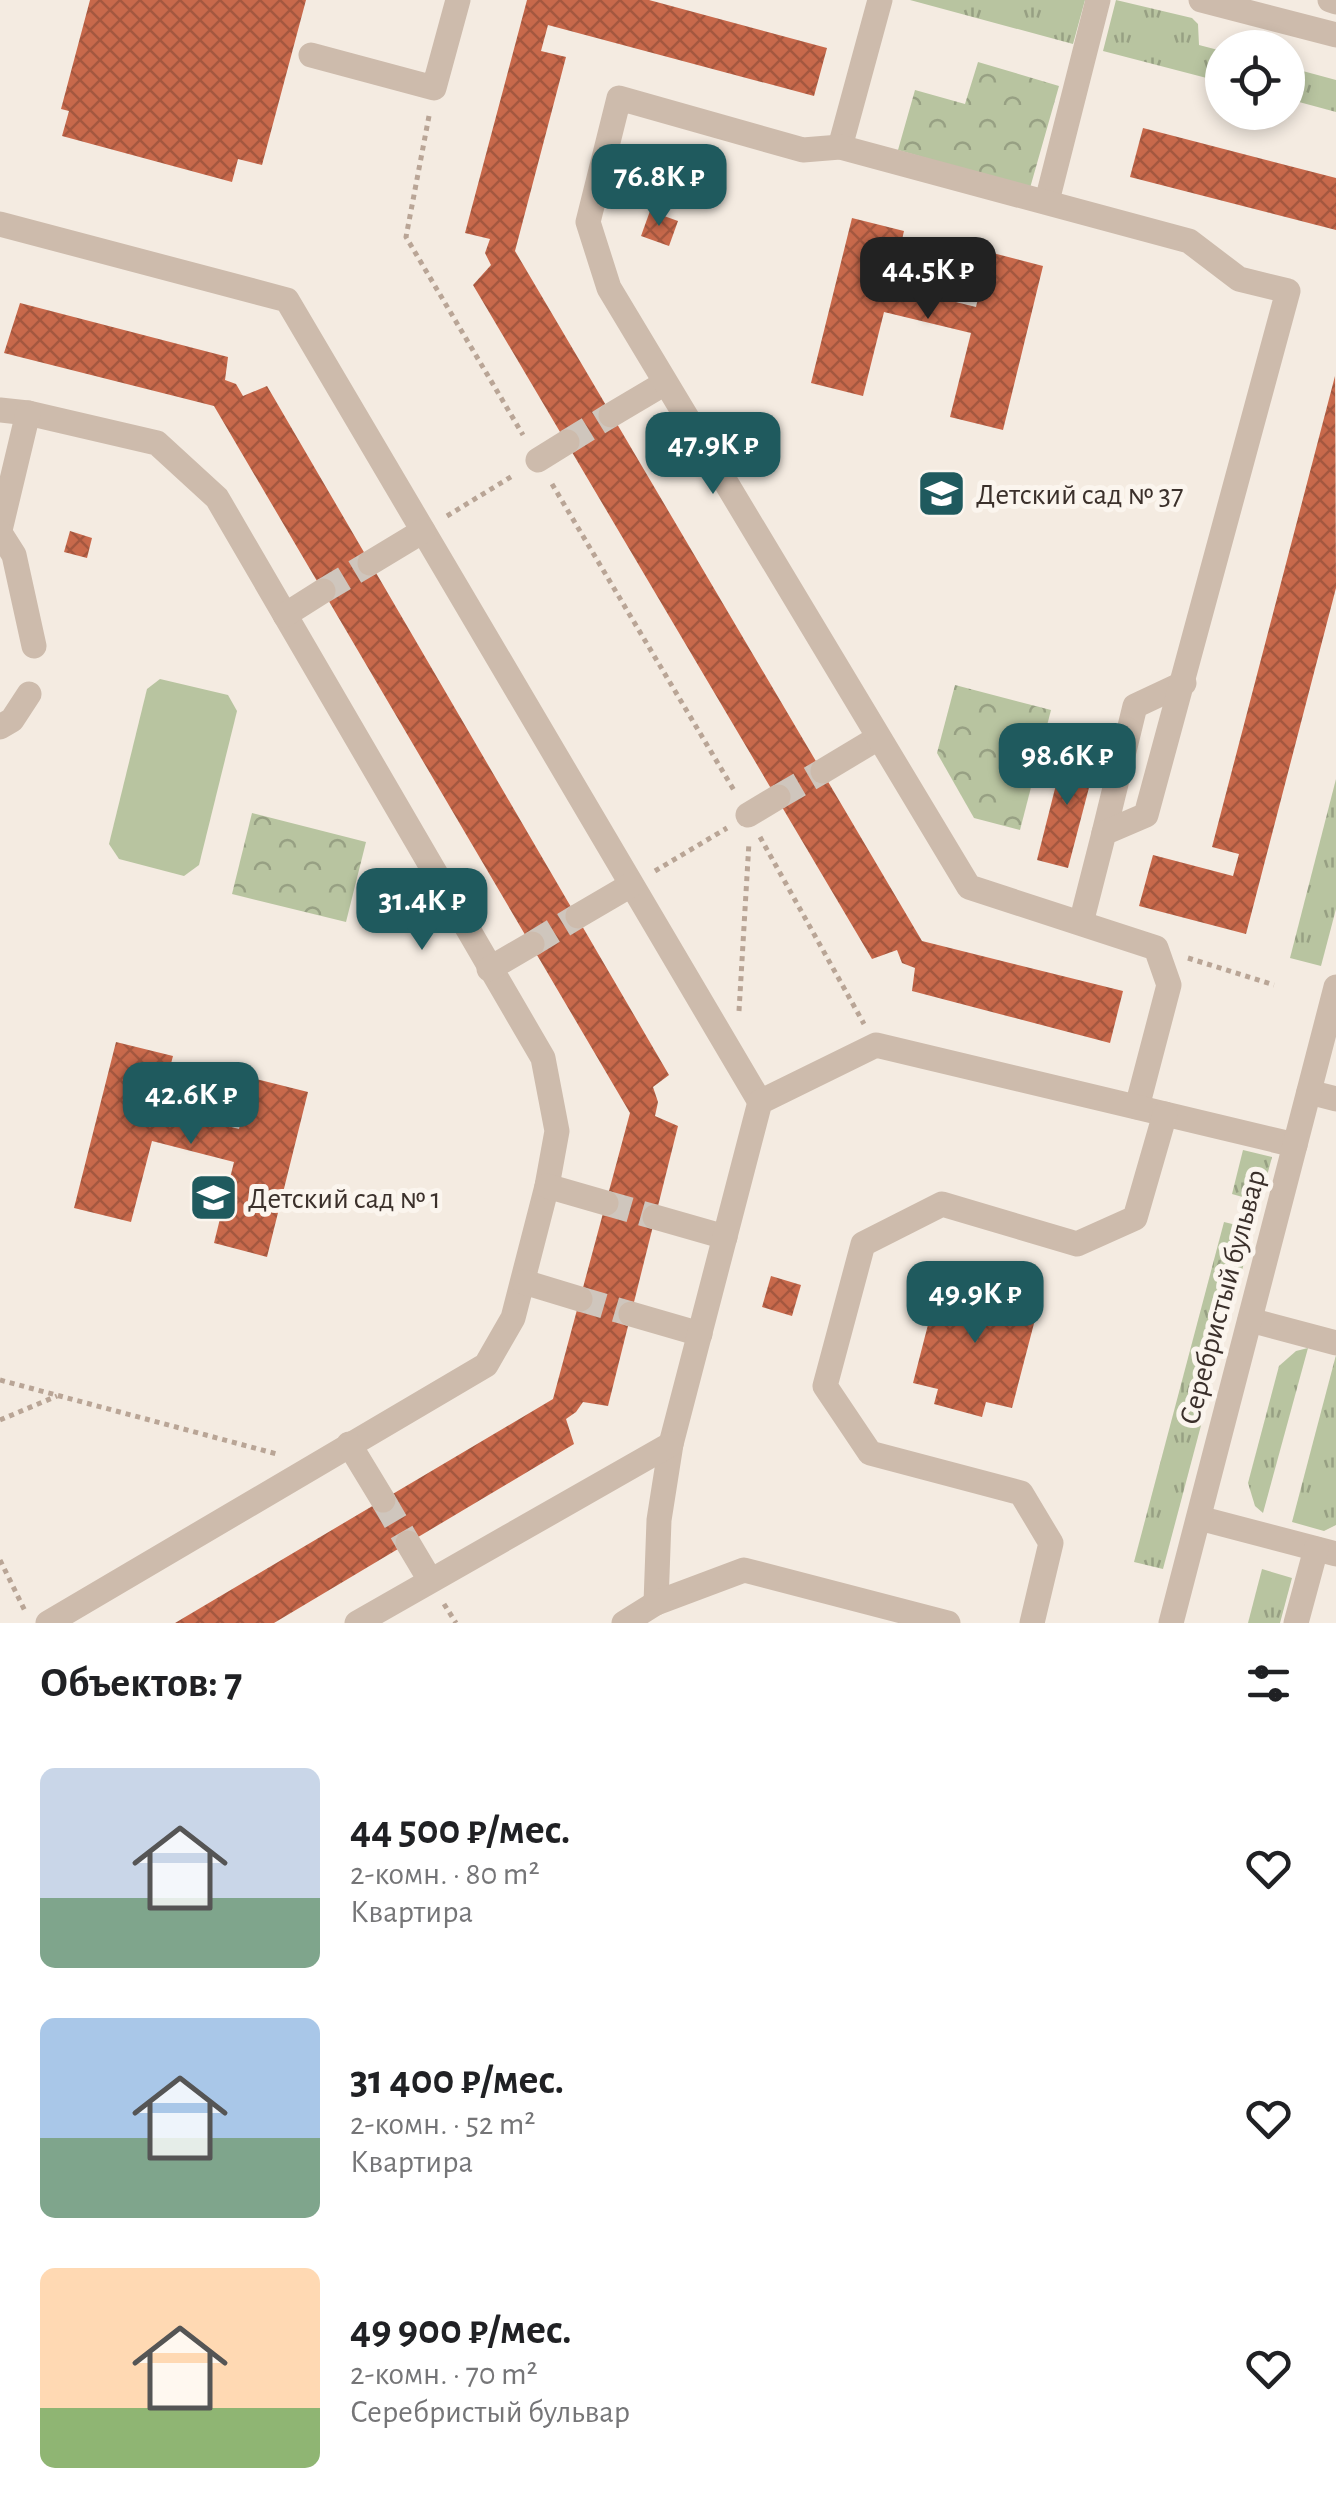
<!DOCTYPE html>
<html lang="ru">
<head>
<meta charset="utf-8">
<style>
	:root { --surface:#fff; --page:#f6f6f6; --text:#202124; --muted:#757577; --accent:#1f5a5e }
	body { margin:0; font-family:"Alegreya Sans",sans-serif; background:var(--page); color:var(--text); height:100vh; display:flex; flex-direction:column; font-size:38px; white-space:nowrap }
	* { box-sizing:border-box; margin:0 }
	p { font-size:32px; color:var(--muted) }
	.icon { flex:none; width:55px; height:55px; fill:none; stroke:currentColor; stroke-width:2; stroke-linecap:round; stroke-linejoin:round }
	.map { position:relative; height:1623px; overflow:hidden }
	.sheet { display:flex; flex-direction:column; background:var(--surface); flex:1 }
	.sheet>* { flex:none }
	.controls { position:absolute; left:1205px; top:30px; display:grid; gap:20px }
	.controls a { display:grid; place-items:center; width:100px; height:100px; border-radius:50%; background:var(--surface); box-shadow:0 5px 15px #0003; font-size:50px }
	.price { position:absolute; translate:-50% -85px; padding:0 22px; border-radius:20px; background:var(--accent); color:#fff; font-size:32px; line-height:65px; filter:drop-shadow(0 2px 5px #0008) }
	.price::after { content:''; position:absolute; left:50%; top:60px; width:30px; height:22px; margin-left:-15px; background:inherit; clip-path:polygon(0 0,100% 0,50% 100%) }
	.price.current { background:#222; color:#fff }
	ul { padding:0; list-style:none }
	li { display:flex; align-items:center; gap:30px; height:250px; padding:0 40px }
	li span { display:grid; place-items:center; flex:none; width:280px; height:200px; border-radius:15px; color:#555 }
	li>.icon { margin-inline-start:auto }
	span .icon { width:120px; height:120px; fill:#fffc; stroke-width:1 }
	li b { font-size:42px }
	h2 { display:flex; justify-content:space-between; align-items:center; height:120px; padding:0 40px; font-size:42px }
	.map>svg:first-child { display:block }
</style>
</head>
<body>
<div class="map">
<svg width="1336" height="1623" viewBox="0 0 1336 1623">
	<defs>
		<pattern id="grass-tufts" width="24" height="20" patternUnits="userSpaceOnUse" patternTransform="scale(2.5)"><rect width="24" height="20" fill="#b8c4a0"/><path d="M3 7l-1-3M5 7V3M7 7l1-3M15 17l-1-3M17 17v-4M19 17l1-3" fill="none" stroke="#97a083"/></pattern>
		<pattern id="park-crowns" width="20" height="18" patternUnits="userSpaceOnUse" patternTransform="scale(2.5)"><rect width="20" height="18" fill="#b8c4a0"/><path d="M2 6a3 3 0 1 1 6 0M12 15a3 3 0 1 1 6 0" fill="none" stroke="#97a083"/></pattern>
		<pattern id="building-cross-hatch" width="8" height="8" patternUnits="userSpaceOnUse" patternTransform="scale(2.5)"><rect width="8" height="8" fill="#c8694b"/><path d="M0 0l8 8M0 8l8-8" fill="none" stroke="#a4573f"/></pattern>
	</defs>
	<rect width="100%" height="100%" fill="#f4ebe1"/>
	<g fill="url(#grass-tufts)">
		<polygon points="910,0 1085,0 1073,44"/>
		<polygon points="1116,0 1192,18 1198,24 1199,45 1222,51 1222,82 1103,51"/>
		<polygon points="1288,67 1336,80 1336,112 1288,99"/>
		<polygon points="1336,779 1336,909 1321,966 1290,958"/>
		<polygon points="1243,1150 1272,1157 1260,1202 1232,1194"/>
		<polygon points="1224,1222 1253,1229 1163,1569 1134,1562"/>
		<polygon points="1308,1348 1263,1513 1255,1506 1248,1483 1279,1366 1296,1351"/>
		<polygon points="1336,1355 1336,1525 1324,1531 1292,1522"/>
		<polygon points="1262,1569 1292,1578 1280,1623 1248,1623"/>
	</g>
	<g fill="url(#park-crowns)">
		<polygon points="978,62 1059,86 1030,188 898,150 915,90 965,104"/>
		<polygon points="955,685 1051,710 1020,830 974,818 937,753"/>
		<polygon points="252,813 366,842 346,922 232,894"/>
	</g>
	<polygon fill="#b8c4a0" points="160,679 228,695 237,711 199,865 184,876 119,859 109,844 147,689"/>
	<g fill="url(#building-cross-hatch)">
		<polygon points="90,0 306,0 262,165 238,159 232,182 62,136 69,111 61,109"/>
		<polygon points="527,0 649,0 827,48 814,96 548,25 541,51 566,57 515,251 922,941 1123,991 1110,1043 912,991 915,968 902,963 897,950 872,959 473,285 491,265 485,253 490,239 465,233"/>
		<polygon points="1143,128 1336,178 1336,230 1130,177"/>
		<polygon points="650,211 678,221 669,246 641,236"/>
		<polygon points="852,218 904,231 891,286 976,307 989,252 1043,266 1003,430 950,417 971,333 884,312 863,396 811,383"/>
		<polygon points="20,303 228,357 225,380 236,384 243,396 267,386 669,1075 653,1087 658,1102 655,1116 678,1126 608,1406 583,1402 576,1412 566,1419 574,1444 274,1623 175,1623 553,1399 630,1113 214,406 4,353"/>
		<polygon points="1335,376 1336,588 1246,934 1139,906 1153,855 1233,876 1239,854 1212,847"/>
		<polygon points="70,531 92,538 87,558 64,552"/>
		<polygon points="1065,749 1097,757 1068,868 1037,860"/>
		<polygon points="116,1042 173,1056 159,1109 239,1129 252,1078 308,1092 267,1257 214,1243 234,1162 152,1141 131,1222 74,1208"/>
		<polygon points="771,1276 801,1285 792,1316 762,1307"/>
		<polygon points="968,1276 1016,1289 1013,1302 1038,1308 1012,1408 986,1402 982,1417 934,1404 938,1389 913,1383 939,1282 965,1289"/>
	</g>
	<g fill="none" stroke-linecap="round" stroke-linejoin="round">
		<g stroke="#cfc6bd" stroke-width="25" stroke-dasharray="25 12" stroke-linecap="butt">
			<polyline points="567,442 611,415"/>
			<polyline points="323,591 370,563"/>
			<polyline points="778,797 823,771"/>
			<polyline points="532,944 578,916"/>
			<polyline points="606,1203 655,1217"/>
			<polyline points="580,1299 631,1314"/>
			<polyline points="383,1500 408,1543"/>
		</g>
		<g stroke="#b9a596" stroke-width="5" stroke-dasharray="5 5" stroke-linecap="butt">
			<polyline points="429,116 406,237 523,435"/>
			<polyline points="552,484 735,792"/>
			<polyline points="447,516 514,475"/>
			<polyline points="760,837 864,1024"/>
			<polyline points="655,871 727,828"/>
			<polyline points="1188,958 1274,985"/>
			<polyline points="739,1011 749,842"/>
			<polyline points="0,1380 277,1454"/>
			<polyline points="0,1420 57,1396"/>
			<polyline points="0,1560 25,1611"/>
			<polyline points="444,1604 456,1623"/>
		</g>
		<g stroke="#cdbbac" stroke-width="25">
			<polyline points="1201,0 1336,35"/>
			<polyline points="1330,0 1336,2"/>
			<polyline points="311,55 434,88 458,0"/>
			<polyline points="840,147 880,0"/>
			<polyline points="1047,201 1098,0"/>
			<polyline points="0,224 287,300 760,1102"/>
			<polyline points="0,410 28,413 157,443 217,498 543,1058 557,1131 547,1186 513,1318 486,1365 48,1623"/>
			<polyline points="611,415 665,383"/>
			<polyline points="538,460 567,442"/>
			<polyline points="0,530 28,413"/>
			<polyline points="0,533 14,555 34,646"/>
			<polyline points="370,563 423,531"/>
			<polyline points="285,615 323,591"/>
			<polyline points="0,727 12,720 29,694"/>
			<polyline points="823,771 878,738"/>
			<polyline points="748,815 778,797"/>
			<polyline points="1104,833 1135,706 1184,683"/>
			<polyline points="578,916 631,885"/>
			<polyline points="1081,923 1104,833 1146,815 1288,291 1239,279 1189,241 840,147 803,150 619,98 588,222 609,288 969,887 1156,948 1169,985 1137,1107"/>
			<polyline points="489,969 532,944"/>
			<polyline points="1309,1092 1336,1099"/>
			<polyline points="547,1186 606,1203"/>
			<polyline points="655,1217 725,1237"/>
			<polyline points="524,1282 580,1299"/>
			<polyline points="631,1314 700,1334"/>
			<polyline points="1250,1320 1336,1343"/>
			<polyline points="349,1444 383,1500"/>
			<polyline points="1199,1518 1336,1554"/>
			<polyline points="408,1543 430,1580"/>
			<polyline points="656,1603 659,1520 671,1444 760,1102 876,1045 1295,1145"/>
			<polyline points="357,1623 671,1444"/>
			<polyline points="624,1623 656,1603 744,1570 948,1623"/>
			<polyline points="1032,1623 1051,1543 1021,1493 870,1453 825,1386 863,1244 942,1204 1077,1244 1135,1218 1165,1114"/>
			<polyline points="1171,1623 1336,987"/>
			<polyline points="1296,1623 1316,1549"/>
		</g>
	</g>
	<defs>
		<symbol id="school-square" viewBox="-11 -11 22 22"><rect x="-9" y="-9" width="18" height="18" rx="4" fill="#1f5a5e" stroke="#fbf5ee"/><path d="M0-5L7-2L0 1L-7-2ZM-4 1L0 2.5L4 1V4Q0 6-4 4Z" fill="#fff"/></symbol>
	</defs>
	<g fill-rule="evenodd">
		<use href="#school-square" x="914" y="466" width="55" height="55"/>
		<use href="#school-square" x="186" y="1170" width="55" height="55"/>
	</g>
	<g text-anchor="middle" stroke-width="10" stroke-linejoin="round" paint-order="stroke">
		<g font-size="30" fill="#3b302b" stroke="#fbf5ee" text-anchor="start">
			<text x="976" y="504">Детский сад № 37</text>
			<text x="248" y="1208">Детский сад № 1</text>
		</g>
		<g font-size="30" fill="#3b302b" stroke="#fbf5ee">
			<text transform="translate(1222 1297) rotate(-75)" y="10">Серебристый бульвар</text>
		</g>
	</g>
</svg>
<div class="controls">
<a><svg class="icon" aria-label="locate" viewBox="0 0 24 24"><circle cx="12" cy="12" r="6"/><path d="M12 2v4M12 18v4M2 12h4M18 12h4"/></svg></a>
</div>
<b class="price" style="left:659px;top:229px">76.8K ₽</b>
<b class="price current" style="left:928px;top:322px">44.5K ₽</b>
<b class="price" style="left:713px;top:497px">47.9K ₽</b>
<b class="price" style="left:1067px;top:808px">98.6K ₽</b>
<b class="price" style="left:422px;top:953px">31.4K ₽</b>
<b class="price" style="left:191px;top:1147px">42.6K ₽</b>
<b class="price" style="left:975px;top:1346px">49.9K ₽</b>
</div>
<section class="sheet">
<h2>Объектов: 7<svg class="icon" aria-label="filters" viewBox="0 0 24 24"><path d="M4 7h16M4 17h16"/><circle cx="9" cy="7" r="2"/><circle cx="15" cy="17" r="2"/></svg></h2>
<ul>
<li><span style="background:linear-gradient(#c9d6e8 65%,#7fa58c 0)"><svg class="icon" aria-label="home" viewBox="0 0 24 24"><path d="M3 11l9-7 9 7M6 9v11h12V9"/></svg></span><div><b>44 500 ₽/мес.</b><p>2-комн. · 80 m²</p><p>Квартира</p></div><svg class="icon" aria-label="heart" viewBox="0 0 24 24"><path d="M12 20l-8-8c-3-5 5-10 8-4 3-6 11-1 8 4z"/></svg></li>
<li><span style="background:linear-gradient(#a9c7e8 60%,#7fa58c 0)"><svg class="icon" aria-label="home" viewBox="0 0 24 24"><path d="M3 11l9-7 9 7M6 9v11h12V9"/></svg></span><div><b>31 400 ₽/мес.</b><p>2-комн. · 52 m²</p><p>Квартира</p></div><svg class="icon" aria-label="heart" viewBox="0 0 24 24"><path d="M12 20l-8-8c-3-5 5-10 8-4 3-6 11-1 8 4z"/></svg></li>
<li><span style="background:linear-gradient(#ffd9b3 70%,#8fb573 0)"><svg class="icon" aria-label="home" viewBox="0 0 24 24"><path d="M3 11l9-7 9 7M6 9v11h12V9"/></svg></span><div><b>49 900 ₽/мес.</b><p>2-комн. · 70 m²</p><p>Серебристый бульвар</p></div><svg class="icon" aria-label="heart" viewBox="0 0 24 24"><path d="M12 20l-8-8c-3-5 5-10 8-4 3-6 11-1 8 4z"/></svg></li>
</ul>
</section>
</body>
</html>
